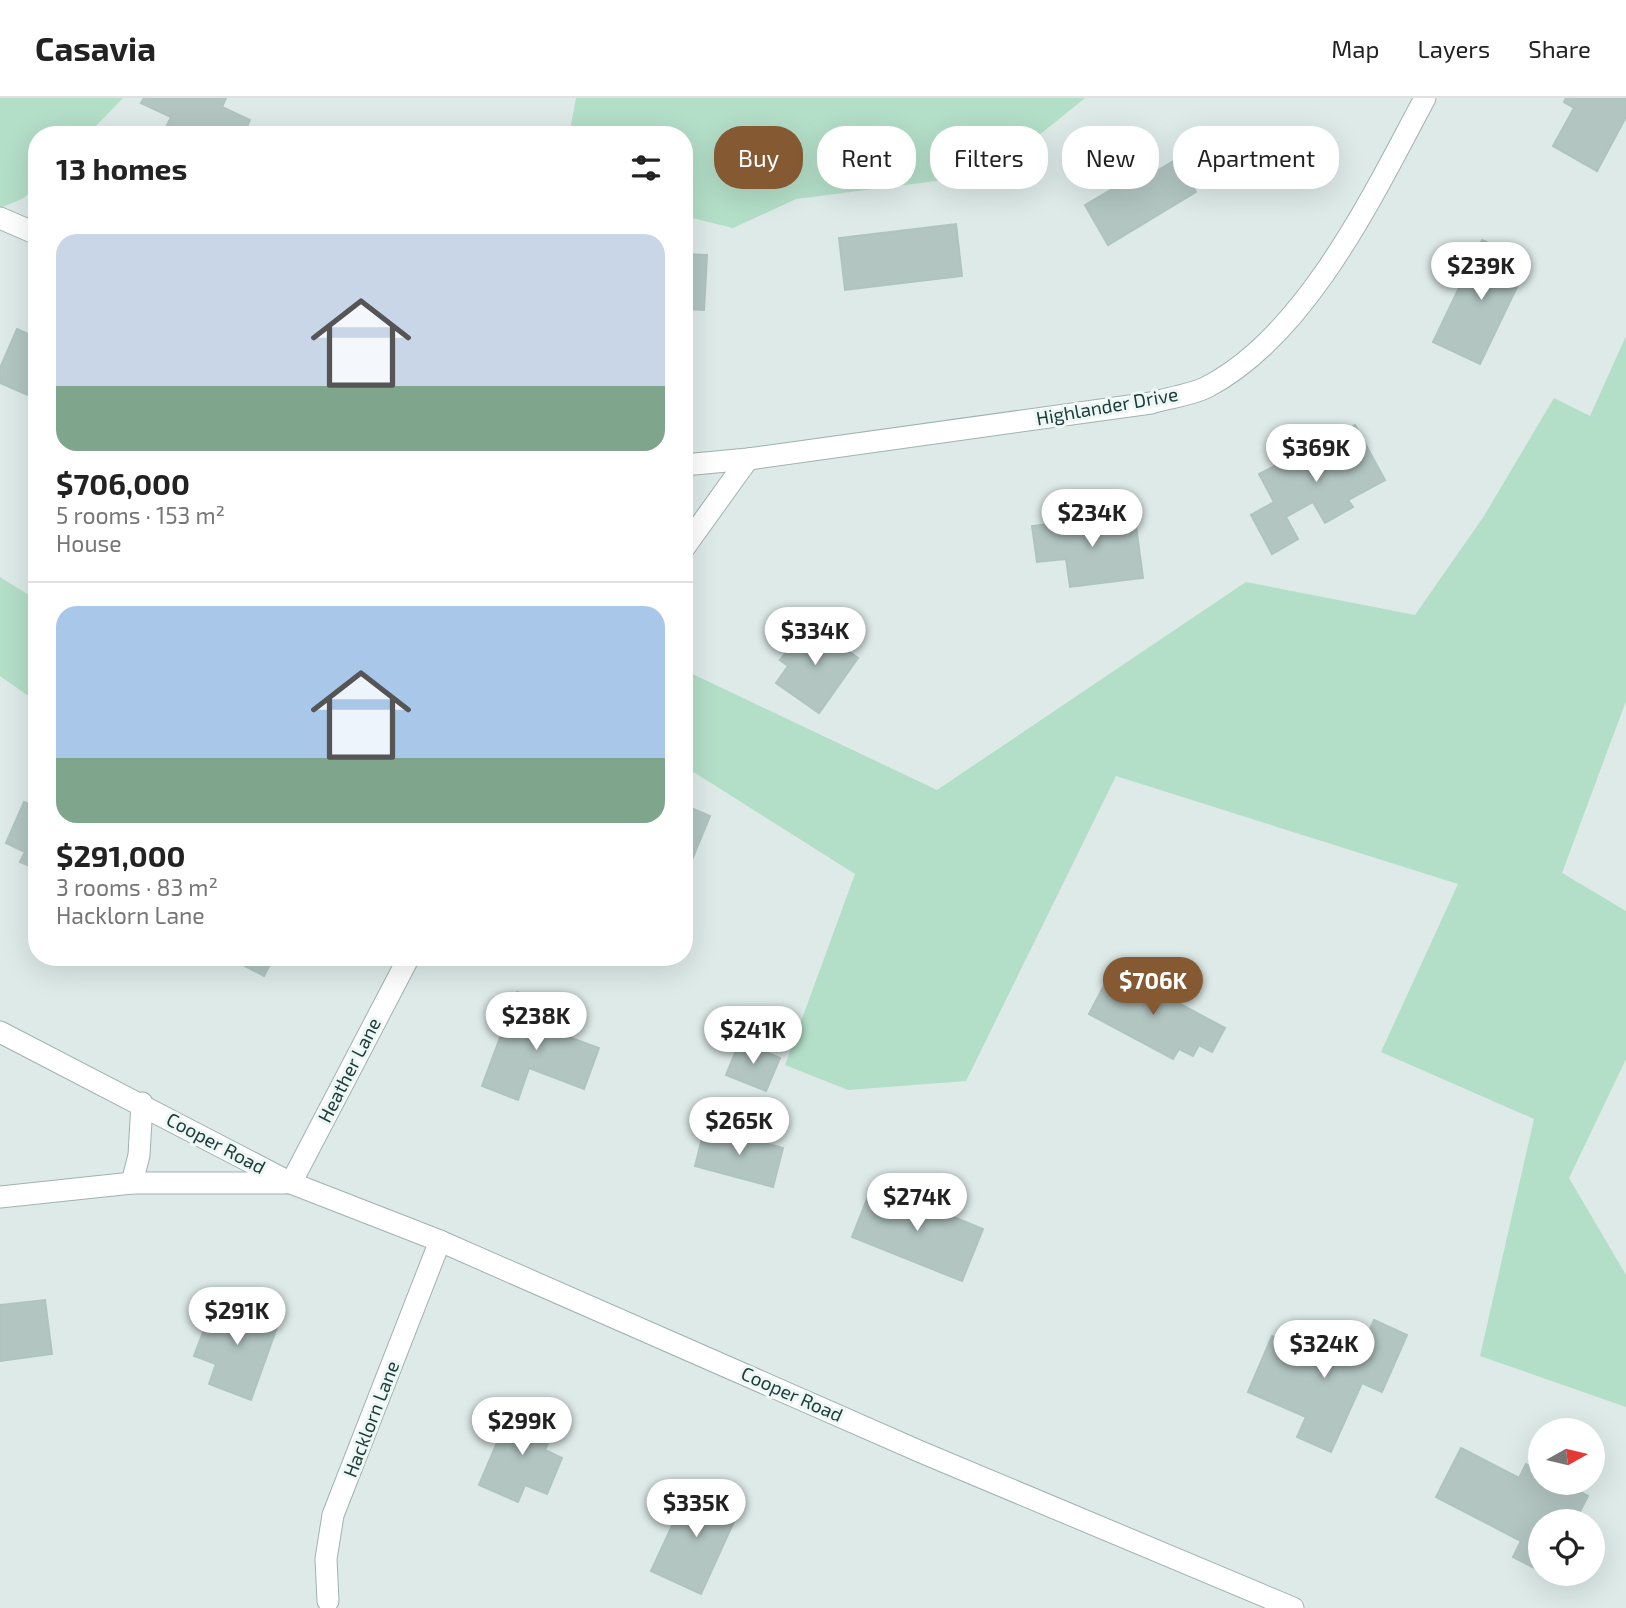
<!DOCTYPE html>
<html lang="en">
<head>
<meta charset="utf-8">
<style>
	:root { --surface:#fff; --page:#f6f6f6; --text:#222; --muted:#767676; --line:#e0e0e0; --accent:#855a32 }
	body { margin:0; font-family:"Exo 2",sans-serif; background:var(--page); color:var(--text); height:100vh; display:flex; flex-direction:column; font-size:26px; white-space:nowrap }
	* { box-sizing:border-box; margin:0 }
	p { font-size:23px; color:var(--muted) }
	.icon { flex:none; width:38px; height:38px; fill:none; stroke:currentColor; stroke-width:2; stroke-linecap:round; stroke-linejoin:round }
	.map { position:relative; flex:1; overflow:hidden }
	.drawer { position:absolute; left:28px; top:28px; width:665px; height:840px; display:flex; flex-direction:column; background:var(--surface); border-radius:28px; box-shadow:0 7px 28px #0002 }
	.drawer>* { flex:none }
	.banner { position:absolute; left:714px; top:28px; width:665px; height:63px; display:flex; gap:14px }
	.needle { width:46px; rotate:82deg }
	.buttons { position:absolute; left:1528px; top:1320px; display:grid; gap:14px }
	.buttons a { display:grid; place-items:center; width:77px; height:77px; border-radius:50%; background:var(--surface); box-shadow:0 7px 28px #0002; font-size:35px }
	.price { position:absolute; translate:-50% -60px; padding:0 16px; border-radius:24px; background:#fff; color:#222; font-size:23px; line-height:46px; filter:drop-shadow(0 2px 4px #0008) }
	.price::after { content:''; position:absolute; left:50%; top:42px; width:21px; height:16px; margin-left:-10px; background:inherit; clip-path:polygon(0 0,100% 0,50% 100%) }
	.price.on { background:var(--accent); color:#fff }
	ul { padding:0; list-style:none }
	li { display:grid; align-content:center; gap:14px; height:371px; padding:0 28px }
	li+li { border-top:2px solid var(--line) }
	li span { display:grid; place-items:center; height:217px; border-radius:21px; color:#555 }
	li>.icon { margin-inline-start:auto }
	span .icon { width:126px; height:126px; fill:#fffc; stroke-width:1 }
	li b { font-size:30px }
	h2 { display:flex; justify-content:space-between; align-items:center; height:84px; padding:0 28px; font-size:30px }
	.pill { padding:0 24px; border-radius:28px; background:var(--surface); box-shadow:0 7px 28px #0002; font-size:24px; line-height:63px }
	.pill.on { background:var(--accent); color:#fff }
	header { display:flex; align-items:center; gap:42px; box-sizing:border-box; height:98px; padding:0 35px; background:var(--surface); border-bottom:2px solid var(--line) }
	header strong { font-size:33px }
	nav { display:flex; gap:38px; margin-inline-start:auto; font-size:24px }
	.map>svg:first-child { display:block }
</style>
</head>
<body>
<header>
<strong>Casavia</strong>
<nav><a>Map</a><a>Layers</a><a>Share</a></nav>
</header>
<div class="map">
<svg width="1626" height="1510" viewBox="0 0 1626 1510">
	<rect width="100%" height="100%" fill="#ddeae7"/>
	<g fill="#b3dec8">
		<polygon points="0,0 123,0 87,37 37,37 37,87 24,100 0,110"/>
		<polygon points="576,0 1085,0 991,76 796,101 733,130 684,118 684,37 569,37"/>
		<polygon points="1626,238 1626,603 1562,775 1626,813 1626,961 1569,1080 1626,1177 1626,1309 1480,1258 1534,1021 1381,954 1458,786 1116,678 966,983 848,992 785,967 855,776 684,668 684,572 937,692 1246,484 1415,517 1484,418 1554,300 1590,318"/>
		<polygon points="0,479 37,502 37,604 0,578"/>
	</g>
	<g fill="#b2c5c1" stroke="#afc4c0" stroke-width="2">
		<polygon points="144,0 226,0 222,9 250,22 243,37 188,37 167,27 171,19 141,5"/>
		<polygon points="1566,0 1626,0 1626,19 1597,73 1553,48 1574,10 1564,4"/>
		<polygon points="1177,61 1196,94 1108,147 1085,107 1146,71 1150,77"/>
		<polygon points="956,126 962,178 845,192 839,140"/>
		<polygon points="1482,142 1529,164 1480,266 1433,244"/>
		<polygon points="684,156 707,157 704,212 684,211"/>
		<polygon points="17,231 37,240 37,301 0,285 0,270"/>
		<polygon points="1355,327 1385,382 1348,402 1353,409 1325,425 1313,404 1286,419 1298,441 1272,456 1251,417 1274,404 1259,376"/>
		<polygon points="1105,419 1105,423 1135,420 1143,480 1070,489 1066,461 1037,464 1032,428"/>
		<polygon points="808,524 858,560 819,615 776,585 788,568 780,562"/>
		<polygon points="24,704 37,709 37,771 20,764 25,754 6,745"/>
		<polygon points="684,707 710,718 684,781"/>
		<polygon points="228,859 274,859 264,878"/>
		<polygon points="1113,870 1225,930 1212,954 1199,947 1193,958 1179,951 1173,961 1089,916"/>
		<polygon points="517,894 545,904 536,927 599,950 584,991 529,970 518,1002 482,988"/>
		<polygon points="740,943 780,960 766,993 726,977"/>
		<polygon points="705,1029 783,1050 773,1089 695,1068"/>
		<polygon points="873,1086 983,1131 962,1183 852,1139"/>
		<polygon points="45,1202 52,1256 0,1263 0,1207"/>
		<polygon points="215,1203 251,1216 254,1207 281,1218 251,1302 209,1286 216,1266 194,1258"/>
		<polygon points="1374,1222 1407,1237 1382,1294 1362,1285 1331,1354 1297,1339 1306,1319 1248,1294 1272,1238 1291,1246 1294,1240 1354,1267"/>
		<polygon points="512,1309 556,1327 545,1352 562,1360 547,1396 525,1387 518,1404 479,1387"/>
		<polygon points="1461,1350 1519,1380 1526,1366 1540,1373 1540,1384 1561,1384 1588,1398 1575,1423 1540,1423 1540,1473 1513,1459 1521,1443 1436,1399"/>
		<polygon points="692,1385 741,1408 701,1496 651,1473"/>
	</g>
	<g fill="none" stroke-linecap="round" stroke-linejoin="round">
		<defs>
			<g id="minor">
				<polyline points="0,120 37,136"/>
				<path d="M684,367L748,361L1151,305C1168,300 1191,297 1207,289C1307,237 1374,95 1425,0"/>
				<polyline points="684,450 748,361"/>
				<polyline points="0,934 291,1085 440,1143 921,1354 1293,1510"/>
				<polyline points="132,1085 139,1057 142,1005"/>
				<polyline points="291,1085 409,859"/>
				<polyline points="0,1099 132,1085 285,1085"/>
				<polyline points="328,1503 326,1461 333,1417 440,1143"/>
			</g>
		</defs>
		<use href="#minor" stroke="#a0b2b0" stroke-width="23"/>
		<use href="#minor" stroke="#fff" stroke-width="21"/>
	</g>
	<g text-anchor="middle" stroke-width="6" stroke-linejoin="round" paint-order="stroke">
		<g font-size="19" fill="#1d3b3a" stroke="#edf7f4">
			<text transform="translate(1107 308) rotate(-10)" y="7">Highlander Drive</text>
			<text transform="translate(349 972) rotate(-63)" y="7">Heather Lane</text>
			<text transform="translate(216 1045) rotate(28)" y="7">Cooper Road</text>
			<text transform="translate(792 1296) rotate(24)" y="7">Cooper Road</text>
			<text transform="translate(371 1321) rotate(-69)" y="7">Hacklorn Lane</text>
		</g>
	</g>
</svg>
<div class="buttons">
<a><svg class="needle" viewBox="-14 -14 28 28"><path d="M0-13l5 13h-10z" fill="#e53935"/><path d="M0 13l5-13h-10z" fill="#767676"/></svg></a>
<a><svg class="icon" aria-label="locate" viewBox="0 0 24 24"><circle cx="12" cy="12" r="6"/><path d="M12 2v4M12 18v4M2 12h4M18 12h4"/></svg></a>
</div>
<b class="price" style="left:1481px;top:204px">$239K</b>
<b class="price" style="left:1316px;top:386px">$369K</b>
<b class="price" style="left:1092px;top:451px">$234K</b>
<b class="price" style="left:815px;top:569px">$334K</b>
<b class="price on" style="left:1153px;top:919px">$706K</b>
<b class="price" style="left:536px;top:954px">$238K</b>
<b class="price" style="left:753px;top:968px">$241K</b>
<b class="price" style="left:739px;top:1059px">$265K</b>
<b class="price" style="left:917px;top:1135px">$274K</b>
<b class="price" style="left:237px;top:1249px">$291K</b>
<b class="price" style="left:1324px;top:1282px">$324K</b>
<b class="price" style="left:522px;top:1359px">$299K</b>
<b class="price" style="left:696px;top:1441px">$335K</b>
<div class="banner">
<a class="pill on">Buy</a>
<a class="pill">Rent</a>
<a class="pill">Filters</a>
<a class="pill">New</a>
<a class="pill">Apartment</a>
</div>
<section class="drawer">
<h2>13 homes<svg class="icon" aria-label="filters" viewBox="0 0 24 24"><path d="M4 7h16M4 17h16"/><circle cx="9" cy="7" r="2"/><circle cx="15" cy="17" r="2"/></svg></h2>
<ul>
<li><span style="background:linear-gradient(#c9d6e8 70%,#7fa58c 0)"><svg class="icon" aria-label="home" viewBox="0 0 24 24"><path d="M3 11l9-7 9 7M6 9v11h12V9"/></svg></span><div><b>$706,000</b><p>5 rooms · 153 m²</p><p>House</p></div></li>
<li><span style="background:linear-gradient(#a9c7e8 70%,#7fa58c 0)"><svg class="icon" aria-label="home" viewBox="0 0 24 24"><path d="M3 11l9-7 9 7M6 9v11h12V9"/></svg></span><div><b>$291,000</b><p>3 rooms · 83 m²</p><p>Hacklorn Lane</p></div></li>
</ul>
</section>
</div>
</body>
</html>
